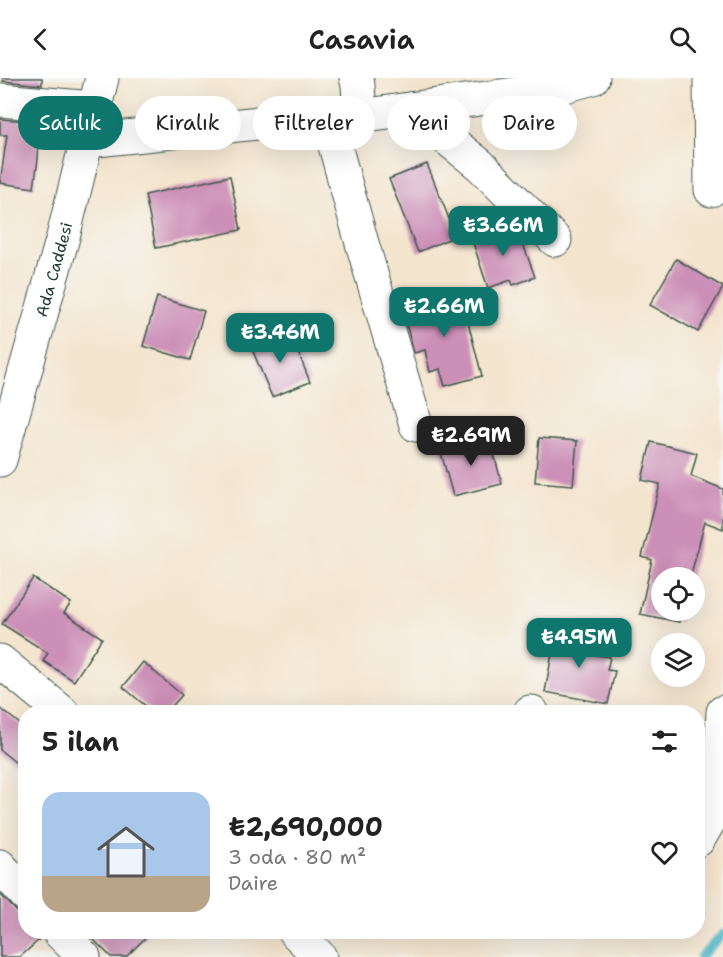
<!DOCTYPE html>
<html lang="tr">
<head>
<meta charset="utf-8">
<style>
	:root { --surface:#fff; --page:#f2f2f2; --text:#222; --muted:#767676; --accent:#0f766e }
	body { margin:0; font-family:"Shantell Sans",sans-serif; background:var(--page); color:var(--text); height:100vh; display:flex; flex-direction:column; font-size:22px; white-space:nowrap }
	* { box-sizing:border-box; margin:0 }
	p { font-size:20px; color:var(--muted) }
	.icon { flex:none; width:33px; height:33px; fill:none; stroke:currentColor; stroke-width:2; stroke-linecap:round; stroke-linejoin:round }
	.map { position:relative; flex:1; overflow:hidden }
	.details { position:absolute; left:18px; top:627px; width:687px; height:234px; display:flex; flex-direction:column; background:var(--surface); border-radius:24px; box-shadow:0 6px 24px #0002 }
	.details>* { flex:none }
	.top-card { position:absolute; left:18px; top:18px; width:687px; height:54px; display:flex; gap:12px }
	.fabs { position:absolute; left:651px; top:489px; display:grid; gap:12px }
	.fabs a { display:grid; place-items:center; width:54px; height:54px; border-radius:50%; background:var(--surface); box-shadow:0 6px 24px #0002; font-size:30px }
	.price { position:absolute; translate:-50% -51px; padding:0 14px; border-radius:12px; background:var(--accent); color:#fff; font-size:20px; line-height:39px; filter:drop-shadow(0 2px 3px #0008) }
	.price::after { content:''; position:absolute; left:50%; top:36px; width:18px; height:14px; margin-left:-9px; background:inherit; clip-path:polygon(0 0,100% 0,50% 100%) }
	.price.active { background:#222; color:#fff }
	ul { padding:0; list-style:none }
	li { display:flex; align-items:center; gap:18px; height:150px; padding:0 24px }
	li span { display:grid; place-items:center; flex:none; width:168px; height:120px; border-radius:18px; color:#555 }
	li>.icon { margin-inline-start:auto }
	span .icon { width:72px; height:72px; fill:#fffc; stroke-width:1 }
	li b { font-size:26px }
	h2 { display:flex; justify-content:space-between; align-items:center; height:72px; padding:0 24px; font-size:26px }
	.tag { padding:0 21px; border-radius:27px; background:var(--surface); box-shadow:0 6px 24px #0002; font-size:21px; line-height:54px }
	.tag.active { background:var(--accent); color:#fff }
	header { display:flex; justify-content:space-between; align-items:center; height:78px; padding:0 24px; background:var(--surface); font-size:27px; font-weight:600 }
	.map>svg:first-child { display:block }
</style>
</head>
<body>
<header><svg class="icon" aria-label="back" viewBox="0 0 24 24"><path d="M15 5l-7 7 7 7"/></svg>Casavia<svg class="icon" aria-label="search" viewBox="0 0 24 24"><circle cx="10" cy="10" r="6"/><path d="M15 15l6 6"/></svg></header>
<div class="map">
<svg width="723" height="879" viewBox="0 0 723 879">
	<rect width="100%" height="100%" fill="#f6f6f2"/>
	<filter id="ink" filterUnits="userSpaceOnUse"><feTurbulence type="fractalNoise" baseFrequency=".0167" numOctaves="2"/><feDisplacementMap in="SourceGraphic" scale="12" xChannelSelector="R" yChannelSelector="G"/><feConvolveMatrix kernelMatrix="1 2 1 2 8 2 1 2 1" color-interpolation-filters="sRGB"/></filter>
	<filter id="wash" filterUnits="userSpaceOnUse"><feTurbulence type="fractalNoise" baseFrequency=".008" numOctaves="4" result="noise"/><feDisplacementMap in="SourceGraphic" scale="24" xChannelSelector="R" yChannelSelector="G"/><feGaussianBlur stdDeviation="1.35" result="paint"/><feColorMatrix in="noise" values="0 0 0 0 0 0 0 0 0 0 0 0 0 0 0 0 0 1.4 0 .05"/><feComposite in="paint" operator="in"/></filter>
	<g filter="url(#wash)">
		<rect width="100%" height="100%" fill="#f4e5cf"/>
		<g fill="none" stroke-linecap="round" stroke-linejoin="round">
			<polyline stroke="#46b2c4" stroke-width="9" points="700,879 723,856"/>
		</g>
		<g id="blocks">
			<g fill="#cc8fb7">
				<polygon points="3,0 42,0 42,7 3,3"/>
				<polygon points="0,41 40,44 38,81 34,110 0,105 7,57 0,57"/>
				<polygon points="427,86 456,158 418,174 389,101"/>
				<polygon points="230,98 241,152 156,170 145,117"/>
				<polygon points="514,147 518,152 535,199 513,207 511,202 488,210 472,162"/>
				<polygon points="676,181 723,209 698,254 650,227"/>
				<polygon points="460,214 482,298 445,308 440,291 430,294 425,272 414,275 403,234 415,231 414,225"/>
				<polygon points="157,219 204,233 190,282 143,268"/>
				<polygon points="291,256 310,304 272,319 250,266"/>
				<polygon points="539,360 577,363 573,407 535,404"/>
				<polygon points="471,362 472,367 490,362 502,406 453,418 440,371"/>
				<polygon points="651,364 697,375 691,398 723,411 723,451 705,444 690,500 662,500 662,532 682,532 679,544 640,536 652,482 642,479 660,406 642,402"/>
				<polygon points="33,500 71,525 64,535 102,560 74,603 43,583 48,575 2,546"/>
				<polygon points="559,548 594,558 589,576 610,579 607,592 615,593 608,626 545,614 553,570"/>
				<polygon points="143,584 182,617 167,634 153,634 123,609"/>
				<polygon points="0,630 26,651 26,672 15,684 0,672"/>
				<polygon points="0,816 26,843 26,854 35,854 41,860 20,879 0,879"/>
				<polygon points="86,854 151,854 126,879 111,879"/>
			</g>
		</g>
	</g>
	<g filter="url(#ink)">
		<use href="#blocks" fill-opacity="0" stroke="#3f564b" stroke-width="1.5"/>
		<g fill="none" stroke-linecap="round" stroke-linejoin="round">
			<defs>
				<g id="minor">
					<polyline points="356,0 358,7 360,37"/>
					<polyline points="710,0 711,112"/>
					<polyline points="0,22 94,30"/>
					<polyline points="410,31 480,87 555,162"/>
					<polyline points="327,39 362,165 416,347"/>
					<polyline points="87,63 277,43 374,36 557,10 593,0"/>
					<polyline points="0,583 62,634"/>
					<polyline points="530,634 532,634"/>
					<polyline points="698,762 711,740 720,693 723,634"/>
					<polyline points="0,788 26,817"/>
					<polyline points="59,854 84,879"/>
					<polyline points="295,854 320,879"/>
				</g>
				<g id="major">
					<path id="s1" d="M0,382L63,159L102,0"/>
				</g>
			</defs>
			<use href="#minor" stroke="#3f564b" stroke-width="35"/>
			<use href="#major" stroke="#3f564b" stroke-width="35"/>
			<use href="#minor" stroke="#fff" stroke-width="33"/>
			<use href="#major" stroke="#fff" stroke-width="33"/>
		</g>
	</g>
	<g text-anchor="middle" stroke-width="5" stroke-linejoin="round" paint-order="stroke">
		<g font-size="16" fill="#1f3d34" stroke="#f6f6f2">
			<text dy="6" stroke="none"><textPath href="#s1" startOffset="198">Ada Caddesi</textPath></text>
		</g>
	</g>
</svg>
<div class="fabs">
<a><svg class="icon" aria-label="locate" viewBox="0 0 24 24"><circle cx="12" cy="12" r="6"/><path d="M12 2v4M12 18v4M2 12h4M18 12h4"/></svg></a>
<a><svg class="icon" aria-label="layers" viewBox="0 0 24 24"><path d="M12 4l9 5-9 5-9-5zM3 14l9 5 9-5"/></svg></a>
</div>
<b class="price" style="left:503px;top:179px">₺3.66M</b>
<b class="price" style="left:444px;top:260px">₺2.66M</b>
<b class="price" style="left:280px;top:286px">₺3.46M</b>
<b class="price active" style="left:471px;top:389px">₺2.69M</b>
<b class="price" style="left:579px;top:591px">₺4.95M</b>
<div class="top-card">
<a class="tag active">Satılık</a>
<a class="tag">Kiralık</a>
<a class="tag">Filtreler</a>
<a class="tag">Yeni</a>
<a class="tag">Daire</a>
</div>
<section class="details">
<h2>5 ilan<svg class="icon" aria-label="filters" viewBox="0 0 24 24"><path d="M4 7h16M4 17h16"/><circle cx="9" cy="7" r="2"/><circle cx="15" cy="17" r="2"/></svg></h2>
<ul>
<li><span style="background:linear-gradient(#a9c7e8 70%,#b9a48a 0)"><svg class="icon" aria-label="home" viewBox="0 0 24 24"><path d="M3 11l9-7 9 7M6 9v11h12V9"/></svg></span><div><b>₺2,690,000</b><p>3 oda · 80 m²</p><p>Daire</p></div><svg class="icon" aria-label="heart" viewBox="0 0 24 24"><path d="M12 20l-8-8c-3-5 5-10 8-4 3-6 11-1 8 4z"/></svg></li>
</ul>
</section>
</div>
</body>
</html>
